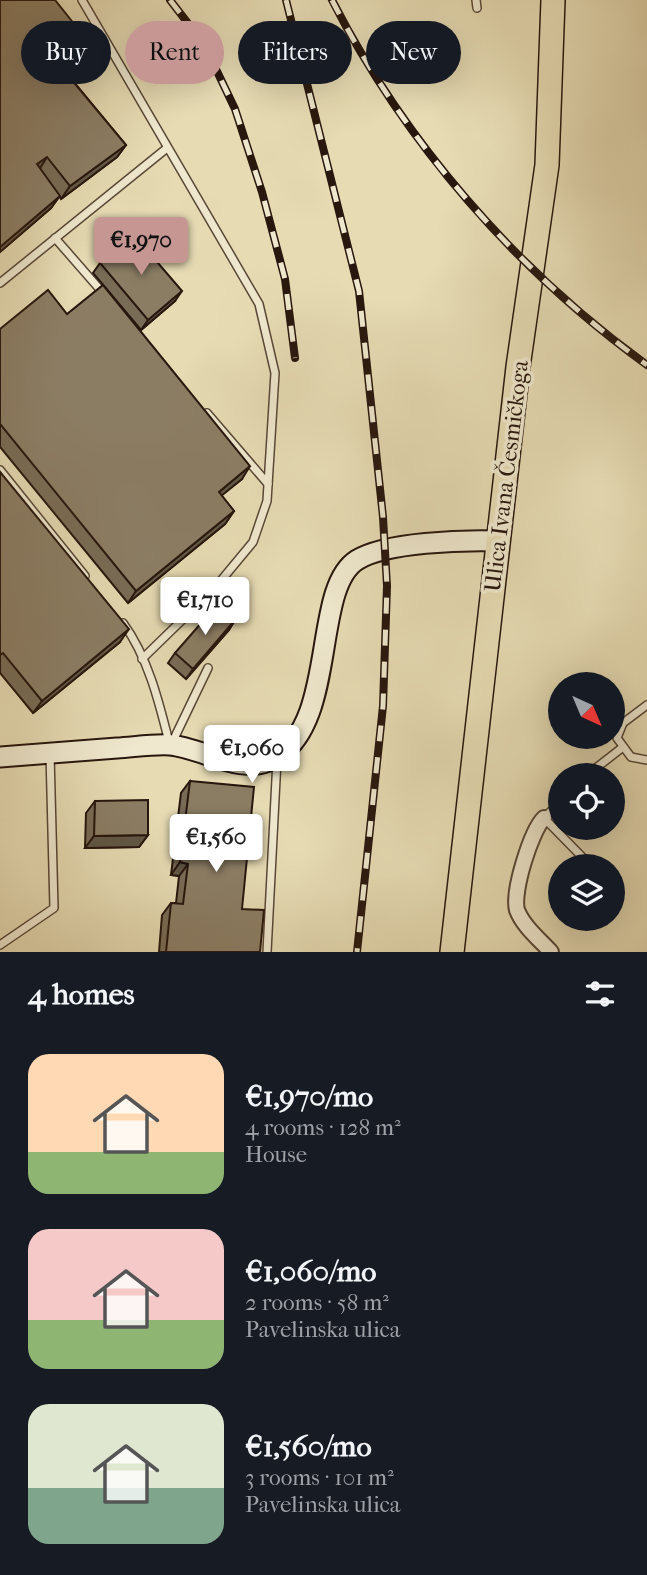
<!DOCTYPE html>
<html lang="en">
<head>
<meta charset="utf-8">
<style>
	:root { --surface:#171b24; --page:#20242c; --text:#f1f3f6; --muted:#9ea1a6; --accent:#c59692 }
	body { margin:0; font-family:"IM FELL French Canon",serif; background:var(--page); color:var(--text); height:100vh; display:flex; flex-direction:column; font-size:26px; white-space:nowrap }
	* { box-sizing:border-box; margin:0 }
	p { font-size:23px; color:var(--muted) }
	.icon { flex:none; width:38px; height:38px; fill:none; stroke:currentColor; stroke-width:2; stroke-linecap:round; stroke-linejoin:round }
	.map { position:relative; height:952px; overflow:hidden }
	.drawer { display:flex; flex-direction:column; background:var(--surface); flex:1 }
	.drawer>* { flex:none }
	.guide { position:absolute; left:21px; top:21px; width:606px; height:63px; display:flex; gap:14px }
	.needle { width:46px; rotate:136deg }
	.controls { position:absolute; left:548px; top:672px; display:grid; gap:14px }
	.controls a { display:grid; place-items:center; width:77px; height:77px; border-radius:50%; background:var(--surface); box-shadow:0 7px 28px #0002; font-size:35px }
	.price { position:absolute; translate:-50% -60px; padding:0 16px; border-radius:7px; background:#fff; color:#222; font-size:23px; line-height:46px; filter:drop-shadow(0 2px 4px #0008) }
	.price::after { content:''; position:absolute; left:50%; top:42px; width:21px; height:16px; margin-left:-10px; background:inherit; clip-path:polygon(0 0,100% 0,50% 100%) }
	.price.selected { background:var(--accent); color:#111 }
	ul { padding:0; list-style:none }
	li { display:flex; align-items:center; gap:21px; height:175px; padding:0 28px }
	li span { display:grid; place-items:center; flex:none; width:196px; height:140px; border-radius:21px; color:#555 }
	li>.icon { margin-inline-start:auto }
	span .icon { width:84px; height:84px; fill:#fffc; stroke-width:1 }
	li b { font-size:30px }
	h2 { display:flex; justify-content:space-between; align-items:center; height:84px; padding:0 28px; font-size:30px }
	.pill { padding:0 24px; border-radius:32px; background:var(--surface); box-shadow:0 7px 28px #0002; font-size:24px; line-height:63px }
	.pill.selected { background:var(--accent); color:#111 }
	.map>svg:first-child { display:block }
</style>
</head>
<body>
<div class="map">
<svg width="647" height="952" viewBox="0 0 647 952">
	<rect width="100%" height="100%" fill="#e6dbb3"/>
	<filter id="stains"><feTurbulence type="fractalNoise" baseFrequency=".00286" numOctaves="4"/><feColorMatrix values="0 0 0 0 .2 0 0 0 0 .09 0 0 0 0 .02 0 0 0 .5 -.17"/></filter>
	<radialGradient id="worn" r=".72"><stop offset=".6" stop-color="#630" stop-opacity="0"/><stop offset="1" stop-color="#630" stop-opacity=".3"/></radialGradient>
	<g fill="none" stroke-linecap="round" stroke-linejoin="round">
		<defs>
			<g id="lane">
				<polyline points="82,0 259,304 275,373 267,501 253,542 214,589 142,659"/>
				<polyline points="476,0 477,8"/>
				<polyline points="55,238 103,293"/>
				<polyline points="0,283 167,148"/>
				<polyline points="207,413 268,484"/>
				<polyline points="0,470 85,576"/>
				<path d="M123,623C148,657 159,702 169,742"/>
				<polyline points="647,705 623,723 617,738 631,757 647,760"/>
				<polyline points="171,745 208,668"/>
				<polyline points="587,775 623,747"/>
				<polyline points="560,802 544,818 591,866"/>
				<polyline points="0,945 54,908 50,754"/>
				<polyline points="267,952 277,760"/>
			</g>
			<path id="street" d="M544,818C531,831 512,892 517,910C523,926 540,940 551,952"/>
			<path id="secondary" d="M0,757C39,754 78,751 117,748C134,747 153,744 170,745C203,748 241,776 273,759C339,724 311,589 357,560C386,542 463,540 498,541"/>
			<polyline id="primary" points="452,952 518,367 547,165 553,0"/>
		</defs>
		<use href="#lane" stroke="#584837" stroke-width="10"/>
		<use href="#street" stroke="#584837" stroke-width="18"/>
		<use href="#secondary" stroke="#28170e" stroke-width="23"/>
		<use href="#primary" stroke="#28170e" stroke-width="26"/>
		<use href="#lane" stroke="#efe8ce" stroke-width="7"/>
		<use href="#street" stroke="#efe8ce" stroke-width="14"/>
		<use href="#secondary" stroke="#efe8ce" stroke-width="19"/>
		<use href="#primary" stroke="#e6dbb3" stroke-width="23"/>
		<defs>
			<g id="rail">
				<polyline points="170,0 204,44 235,109 262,192 285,279 295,358"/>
				<polyline points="286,0 359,291 383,517 387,586 383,706 357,952"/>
				<path d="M332,0C405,143 517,271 647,365"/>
			</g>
		</defs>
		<use href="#rail" stroke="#28170e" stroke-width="8"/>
		<use href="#rail" stroke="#efe8ce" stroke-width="5" stroke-dasharray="16" stroke-linecap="butt"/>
	</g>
	<g fill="#786c56" stroke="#28170e" stroke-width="2">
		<polygon points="0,0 85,62 68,75 126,145 117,157 61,199 59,196 51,208 0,252"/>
		<polygon points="100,263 175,301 141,330 93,273"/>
		<polygon points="67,314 242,479 221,495 234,511 225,524 128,603 0,447 0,329"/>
		<polygon points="0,472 120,642 33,713 0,673"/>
		<polygon points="235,620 229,630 186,679 168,663 175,653"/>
		<polygon points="190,781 242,909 260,952 159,952 162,915 171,903 176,903 179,876 171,875 181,793"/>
		<polygon points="95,801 148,835 139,847 85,848 86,813"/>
	</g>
	<g fill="#615846" stroke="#28170e" stroke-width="2">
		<polygon points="94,49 85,62 56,84 65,72"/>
		<polygon points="126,145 117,157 61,199 70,186"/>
		<polygon points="47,157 39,170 37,164"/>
		<polygon points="60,196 51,208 0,252 0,247"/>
		<polygon points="182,291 175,301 141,330 148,320"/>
		<polygon points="250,466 242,479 210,505 219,492"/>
		<polygon points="234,511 225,524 128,603 136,591"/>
		<polygon points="235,620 229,630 186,679 193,669"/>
		<polygon points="129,629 120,642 33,713 42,701"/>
		<polygon points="148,835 139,847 85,848 94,836"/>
		<polygon points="180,862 188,864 179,876 171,875"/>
	</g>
	<g fill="#8b7d64" stroke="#28170e" stroke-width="2">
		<polygon points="0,0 55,0 94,49 65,72 126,145 70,186 47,157 37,164 60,196 0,247"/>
		<polygon points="134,235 182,291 148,320 100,263"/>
		<polygon points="103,285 250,466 219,492 234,511 136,591 0,424 0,329 48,290 67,314"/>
		<polygon points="0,472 129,629 42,701 3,653 0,655"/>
		<polygon points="217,605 235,620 193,669 175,653"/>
		<polygon points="190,781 254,787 242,909 264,910 260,952 166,952 171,903 183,904 188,864 180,862"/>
		<polygon points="148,800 148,835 94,836 95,801"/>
	</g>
	<g text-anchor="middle" stroke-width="7" stroke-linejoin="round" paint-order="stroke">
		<g font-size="23" fill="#28170e" stroke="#efe8ce">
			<text transform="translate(506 476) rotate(-83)" y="8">Ulica Ivana Česmičkoga</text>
		</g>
	</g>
	<rect width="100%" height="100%" filter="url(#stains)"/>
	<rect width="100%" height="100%" fill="url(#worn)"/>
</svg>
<div class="controls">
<a><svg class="needle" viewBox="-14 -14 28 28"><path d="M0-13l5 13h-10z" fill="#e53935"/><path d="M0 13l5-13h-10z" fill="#9ea1a6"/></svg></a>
<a><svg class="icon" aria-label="locate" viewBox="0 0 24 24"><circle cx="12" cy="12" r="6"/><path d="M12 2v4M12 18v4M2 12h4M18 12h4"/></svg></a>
<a><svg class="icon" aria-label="layers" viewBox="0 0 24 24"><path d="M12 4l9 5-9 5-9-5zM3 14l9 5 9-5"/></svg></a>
</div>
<b class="price selected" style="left:141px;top:277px">€1,970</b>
<b class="price" style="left:205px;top:637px">€1,710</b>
<b class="price" style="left:252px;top:785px">€1,060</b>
<b class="price" style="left:216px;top:874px">€1,560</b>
<div class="guide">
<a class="pill">Buy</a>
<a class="pill selected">Rent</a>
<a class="pill">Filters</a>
<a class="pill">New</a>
</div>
</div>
<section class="drawer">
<h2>4 homes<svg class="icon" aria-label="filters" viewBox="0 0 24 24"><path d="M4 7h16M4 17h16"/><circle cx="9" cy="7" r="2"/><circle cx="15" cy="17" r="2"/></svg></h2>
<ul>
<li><span style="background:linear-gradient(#ffd9b3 70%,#8fb573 0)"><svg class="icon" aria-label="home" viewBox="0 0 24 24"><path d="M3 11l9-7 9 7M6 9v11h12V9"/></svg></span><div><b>€1,970/mo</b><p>4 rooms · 128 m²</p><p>House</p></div></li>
<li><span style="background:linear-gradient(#f6c9c9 65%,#8fb573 0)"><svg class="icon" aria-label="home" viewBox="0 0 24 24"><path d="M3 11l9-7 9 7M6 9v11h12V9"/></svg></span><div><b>€1,060/mo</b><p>2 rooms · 58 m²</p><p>Pavelinska ulica</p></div></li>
<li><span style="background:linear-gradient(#dfe7d0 60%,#7fa58c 0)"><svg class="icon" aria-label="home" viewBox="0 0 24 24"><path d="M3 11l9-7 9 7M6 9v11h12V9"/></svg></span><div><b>€1,560/mo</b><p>3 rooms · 101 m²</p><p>Pavelinska ulica</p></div></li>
</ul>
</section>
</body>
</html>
